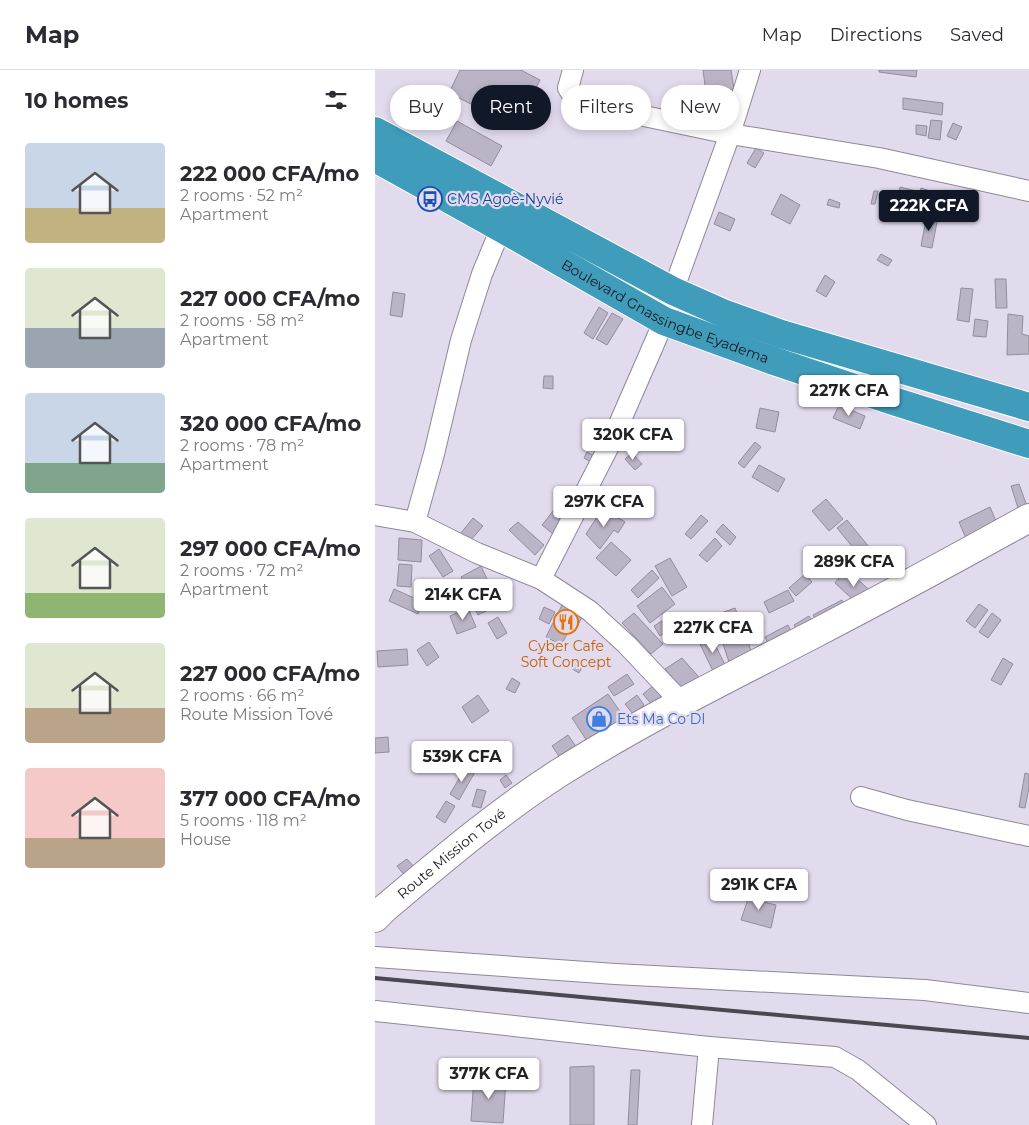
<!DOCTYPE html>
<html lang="en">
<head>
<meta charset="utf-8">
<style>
	:root { --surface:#fff; --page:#f2f2f3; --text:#2b2b33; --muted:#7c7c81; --line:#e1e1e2; --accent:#111827 }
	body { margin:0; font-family:Montserrat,sans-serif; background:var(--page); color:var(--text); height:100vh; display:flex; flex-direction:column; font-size:19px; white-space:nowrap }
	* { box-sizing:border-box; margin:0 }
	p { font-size:16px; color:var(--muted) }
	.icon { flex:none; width:28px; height:28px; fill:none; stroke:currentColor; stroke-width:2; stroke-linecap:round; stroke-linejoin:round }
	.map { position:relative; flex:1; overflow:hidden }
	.drawer { display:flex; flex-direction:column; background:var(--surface); width:375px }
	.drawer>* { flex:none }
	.top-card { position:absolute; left:15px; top:15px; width:475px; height:45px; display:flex; gap:10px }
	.price { position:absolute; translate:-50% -42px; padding:0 11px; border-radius:5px; background:#fff; color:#222; font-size:16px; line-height:32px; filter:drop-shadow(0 1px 2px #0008) }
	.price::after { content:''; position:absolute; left:50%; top:30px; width:15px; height:11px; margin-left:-8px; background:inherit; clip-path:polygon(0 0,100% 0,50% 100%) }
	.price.selected { background:var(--accent); color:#fff }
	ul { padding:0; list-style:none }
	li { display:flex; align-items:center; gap:15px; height:125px; padding:0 25px }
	li span { display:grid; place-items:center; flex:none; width:140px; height:100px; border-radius:5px; color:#555 }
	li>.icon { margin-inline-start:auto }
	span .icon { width:60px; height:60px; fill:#fffc; stroke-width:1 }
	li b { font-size:21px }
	h2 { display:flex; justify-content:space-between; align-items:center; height:60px; padding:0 25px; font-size:21px }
	.pill { padding:0 18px; border-radius:22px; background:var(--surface); box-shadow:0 2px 8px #0003; font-size:18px; line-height:45px }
	.pill.selected { background:var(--accent); color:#fff }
	header { display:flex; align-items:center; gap:30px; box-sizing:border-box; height:70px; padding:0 25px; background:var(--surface); border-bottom:1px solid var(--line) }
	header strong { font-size:24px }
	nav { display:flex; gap:28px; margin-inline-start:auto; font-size:18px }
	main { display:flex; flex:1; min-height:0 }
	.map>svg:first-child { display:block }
</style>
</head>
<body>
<header>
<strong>Map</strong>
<nav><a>Map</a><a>Directions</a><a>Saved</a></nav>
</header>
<main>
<section class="drawer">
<h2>10 homes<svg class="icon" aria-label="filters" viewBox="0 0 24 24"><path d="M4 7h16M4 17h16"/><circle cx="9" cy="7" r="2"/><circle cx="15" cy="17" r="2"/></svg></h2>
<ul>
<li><span style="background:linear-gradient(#c9d6e8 65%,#c2b280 0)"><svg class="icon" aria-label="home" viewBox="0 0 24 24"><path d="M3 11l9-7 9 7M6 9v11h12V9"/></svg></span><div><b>222 000 CFA/mo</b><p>2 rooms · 52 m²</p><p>Apartment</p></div></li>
<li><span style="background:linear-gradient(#dfe7d0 60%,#9aa5b1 0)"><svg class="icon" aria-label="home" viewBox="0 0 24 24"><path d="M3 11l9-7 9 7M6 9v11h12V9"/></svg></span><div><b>227 000 CFA/mo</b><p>2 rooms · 58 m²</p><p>Apartment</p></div></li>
<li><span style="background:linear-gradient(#c9d6e8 70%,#7fa58c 0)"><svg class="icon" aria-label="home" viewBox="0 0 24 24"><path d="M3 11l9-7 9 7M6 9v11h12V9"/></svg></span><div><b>320 000 CFA/mo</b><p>2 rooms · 78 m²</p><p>Apartment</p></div></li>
<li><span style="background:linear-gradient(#dfe7d0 75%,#8fb573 0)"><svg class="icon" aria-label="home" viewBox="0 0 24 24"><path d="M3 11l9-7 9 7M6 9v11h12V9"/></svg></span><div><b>297 000 CFA/mo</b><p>2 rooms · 72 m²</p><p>Apartment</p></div></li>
<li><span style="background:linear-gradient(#dfe7d0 65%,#b9a48a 0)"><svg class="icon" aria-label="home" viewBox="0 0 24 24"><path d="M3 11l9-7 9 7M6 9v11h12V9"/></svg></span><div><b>227 000 CFA/mo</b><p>2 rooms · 66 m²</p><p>Route Mission Tové</p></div></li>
<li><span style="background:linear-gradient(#f6c9c9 70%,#b9a48a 0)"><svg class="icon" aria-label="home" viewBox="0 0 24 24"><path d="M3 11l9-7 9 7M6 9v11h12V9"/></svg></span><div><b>377 000 CFA/mo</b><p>5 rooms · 118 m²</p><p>House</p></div></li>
</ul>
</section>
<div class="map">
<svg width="654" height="1055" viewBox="0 0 654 1055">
	<rect width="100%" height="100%" fill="#e2dbee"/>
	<g fill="#bab4c6" stroke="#928c9d">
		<polygon points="85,0 146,0 165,10 142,55 119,44 124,33 110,26 104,38 74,23"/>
		<polygon points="328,0 356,0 359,19 331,23"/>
		<polygon points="504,0 542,0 541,7 504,2"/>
		<polygon points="528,28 568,33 567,45 528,39"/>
		<polygon points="556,50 567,51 565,70 553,68"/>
		<polygon points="82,51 127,76 116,96 71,71"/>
		<polygon points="578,53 587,57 581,70 572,66"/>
		<polygon points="541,55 552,56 551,66 541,64"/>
		<polygon points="381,78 389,83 380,98 372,93"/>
		<polygon points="525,117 541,121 539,131 523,128"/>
		<polygon points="546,118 570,126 567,137 543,130"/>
		<polygon points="499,121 503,121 500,134 496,134"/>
		<polygon points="406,124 425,135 415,154 396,144"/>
		<polygon points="454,129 465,133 464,138 452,135"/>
		<polygon points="344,142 360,149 355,161 339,154"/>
		<polygon points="552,145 563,147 557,178 546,176"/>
		<polygon points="506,184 517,190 513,196 502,190"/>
		<polygon points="450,205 460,212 451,227 441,221"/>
		<polygon points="620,209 631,209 632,238 621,238"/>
		<polygon points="586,218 598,219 594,252 582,250"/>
		<polygon points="18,222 30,224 27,247 15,245"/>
		<polygon points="224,237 233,243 218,269 209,263"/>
		<polygon points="237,243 248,249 232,275 221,269"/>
		<polygon points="633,244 648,246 647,264 654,266 654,284 632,285"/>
		<polygon points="600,249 613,251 611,267 598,266"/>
		<polygon points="169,306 178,306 178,319 168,318"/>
		<polygon points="464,335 490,346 485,359 458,348"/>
		<polygon points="385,338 404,342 400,362 381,358"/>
		<polygon points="380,372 386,377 369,398 363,393"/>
		<polygon points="212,382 219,386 216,392 209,388"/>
		<polygon points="257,383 267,394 260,400 250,389"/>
		<polygon points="384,395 410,409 403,422 377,407"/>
		<polygon points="644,414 653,439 644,441 636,416"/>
		<polygon points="189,427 200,437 178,464 167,455"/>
		<polygon points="451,429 468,449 454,461 437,441"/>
		<polygon points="615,437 624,458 593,473 584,452"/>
		<polygon points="228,438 250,452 243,463 239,460 225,479 211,464"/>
		<polygon points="326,445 333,451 316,469 310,464"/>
		<polygon points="98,448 108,456 95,471 86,463"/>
		<polygon points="472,450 494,477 484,485 462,458"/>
		<polygon points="143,452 169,475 160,485 134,460"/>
		<polygon points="348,454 361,467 355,475 341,462"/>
		<polygon points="24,468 47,470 46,492 23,490"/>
		<polygon points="340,468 347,476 332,492 324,485"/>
		<polygon points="236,472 256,490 241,506 221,488"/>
		<polygon points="64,479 78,501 68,507 54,486"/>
		<polygon points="444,484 452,489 444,504 436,499"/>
		<polygon points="295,488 312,517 297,526 280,496"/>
		<polygon points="24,494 37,495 36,517 22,516"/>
		<polygon points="106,496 112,509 93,520 86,507"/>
		<polygon points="471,499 500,525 486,537 460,513"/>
		<polygon points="277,500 284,508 263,528 256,520"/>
		<polygon points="430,504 437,512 421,526 414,518"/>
		<polygon points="287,517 300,534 275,553 262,536"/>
		<polygon points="19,519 48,532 43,544 14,531"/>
		<polygon points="105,519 115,539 103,545 93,525"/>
		<polygon points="413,520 419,531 394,543 389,532"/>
		<polygon points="126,527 136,531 134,538 123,534"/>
		<polygon points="467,530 473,543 445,558 438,545"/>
		<polygon points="604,534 613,540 600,558 591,551"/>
		<polygon points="187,535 208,545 200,561 195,559 186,575 171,567"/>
		<polygon points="169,537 180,542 174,554 164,549"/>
		<polygon points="93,538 101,557 82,564 75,546"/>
		<polygon points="360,538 370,564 348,572 338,546"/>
		<polygon points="259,543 288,574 276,584 247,553"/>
		<polygon points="617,543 626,550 613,568 604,562"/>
		<polygon points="434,546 440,557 425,566 419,555"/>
		<polygon points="123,547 132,563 122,569 113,553"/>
		<polygon points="287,551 293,560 285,566 279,556"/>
		<polygon points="413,555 419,567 396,579 390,567"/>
		<polygon points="335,564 352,599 340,605 323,570"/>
		<polygon points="371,566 378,587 355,595 348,574"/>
		<polygon points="54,572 64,587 52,596 42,580"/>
		<polygon points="32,579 33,595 3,597 2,581"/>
		<polygon points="307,588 330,614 311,623 290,599"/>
		<polygon points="628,588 638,594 626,615 616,610"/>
		<polygon points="198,592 207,597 204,603 194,597"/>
		<polygon points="252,604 259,614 239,626 233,617"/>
		<polygon points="137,608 145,613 140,623 131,619"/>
		<polygon points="278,616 287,628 278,636 268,624"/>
		<polygon points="233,624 251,650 214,674 197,648"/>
		<polygon points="103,625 114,641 97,653 87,637"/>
		<polygon points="262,625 269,635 258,644 250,634"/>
		<polygon points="193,665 202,678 186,689 177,676"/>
		<polygon points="13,667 14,682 0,683 0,668"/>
		<polygon points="76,674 91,682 86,692 71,684"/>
		<polygon points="91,697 100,702 84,730 75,724"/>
		<polygon points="650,703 654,704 654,718 650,738 644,737"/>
		<polygon points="131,705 137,713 130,718 125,710"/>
		<polygon points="102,719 111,721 106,738 97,736"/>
		<polygon points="71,731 80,736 70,753 61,747"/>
		<polygon points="32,789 40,798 30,806 22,796"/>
		<polygon points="386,822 385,831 401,835 396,858 366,850 375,823"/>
		<polygon points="219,996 219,1055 195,1055 195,997"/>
		<polygon points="256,1000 265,1000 262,1055 253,1055"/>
		<polygon points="99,1007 131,1009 128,1053 96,1051"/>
	</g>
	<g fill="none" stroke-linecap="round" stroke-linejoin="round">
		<defs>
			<g id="street">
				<polyline points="198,0 193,18 202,32 355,64 504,88 654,121"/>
				<polyline points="0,445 40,452 102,483 166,509 215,541 252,575 306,632"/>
				<polyline points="40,452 59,384 86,270 107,204 126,158"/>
				<polyline points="166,509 238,368 289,251 298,221 355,64 375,0"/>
				<polyline points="486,727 532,740 654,766"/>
				<polyline points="0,887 240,904 550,920 654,933"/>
				<polyline points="0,941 334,977 460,987 483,1000 551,1055"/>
				<polyline points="327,1055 334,977"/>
			</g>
			<g id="secondary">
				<path id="s1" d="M0,848L10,838C66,791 122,743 184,703C265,652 351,609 437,565C510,527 582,488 654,448"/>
			</g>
			<g id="highway">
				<polyline points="0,61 298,221 350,244 406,264 654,337"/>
				<path id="s2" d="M0,88L126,158L289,251L399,291L515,330L654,374"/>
			</g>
		</defs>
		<use href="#street" stroke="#8d8898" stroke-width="22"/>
		<use href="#secondary" stroke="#8d8898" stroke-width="30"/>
		<use href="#highway" stroke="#fff" stroke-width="30"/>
		<use href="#street" stroke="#fff" stroke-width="20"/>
		<use href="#secondary" stroke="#fff" stroke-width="28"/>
		<use href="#highway" stroke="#3f9cbb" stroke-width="28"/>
		<polyline stroke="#4b4851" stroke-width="4" points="0,908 654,968"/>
	</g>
	<defs>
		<symbol id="bus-ring" viewBox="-11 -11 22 22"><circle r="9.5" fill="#e2dbee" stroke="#1a4fb4" stroke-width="1.5"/><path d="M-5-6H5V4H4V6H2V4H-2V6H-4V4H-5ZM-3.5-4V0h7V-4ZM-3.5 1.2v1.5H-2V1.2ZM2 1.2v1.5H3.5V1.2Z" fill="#1a4fb4"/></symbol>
		<symbol id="restaurant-ring" viewBox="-11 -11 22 22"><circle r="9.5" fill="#e2dbee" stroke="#e8710a" stroke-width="1.5"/><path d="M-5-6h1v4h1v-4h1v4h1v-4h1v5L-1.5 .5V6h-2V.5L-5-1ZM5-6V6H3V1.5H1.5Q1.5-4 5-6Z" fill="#e8710a"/></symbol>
		<symbol id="shop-ring" viewBox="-11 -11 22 22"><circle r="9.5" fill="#e2dbee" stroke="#3f7fe0" stroke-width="1.5"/><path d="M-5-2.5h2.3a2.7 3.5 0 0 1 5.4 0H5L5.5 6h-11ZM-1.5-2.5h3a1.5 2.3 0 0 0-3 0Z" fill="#3f7fe0"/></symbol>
	</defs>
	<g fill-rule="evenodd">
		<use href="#bus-ring" x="41" y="115" width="28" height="28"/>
		<use href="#restaurant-ring" x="177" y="538" width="28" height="28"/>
		<use href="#shop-ring" x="210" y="635" width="28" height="28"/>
	</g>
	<g text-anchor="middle" stroke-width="4.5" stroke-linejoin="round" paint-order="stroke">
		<g font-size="14" fill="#164399" stroke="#e2dbee" text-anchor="start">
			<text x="72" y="134">CMS Agoè-Nyvié</text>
		</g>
		<g font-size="14" fill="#1c1a20" stroke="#e2dbee">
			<text dy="5" stroke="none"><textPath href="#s2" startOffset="329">Boulevard Gnassingbe Eyadema</textPath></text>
			<text dy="5" stroke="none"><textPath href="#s1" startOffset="100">Route Mission Tové</textPath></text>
		</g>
		<g font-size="14" fill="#c56008" stroke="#e2dbee">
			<text x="191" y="581">Cyber Cafe<tspan x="191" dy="16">Soft Concept</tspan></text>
		</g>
		<g font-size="14" fill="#366cbe" stroke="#e2dbee" text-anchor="start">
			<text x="242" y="654">Ets Ma Co DI</text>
		</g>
	</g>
</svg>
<b class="price selected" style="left:554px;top:162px">222K CFA</b>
<b class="price" style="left:474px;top:347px">227K CFA</b>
<b class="price" style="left:258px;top:391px">320K CFA</b>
<b class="price" style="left:229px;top:458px">297K CFA</b>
<b class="price" style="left:479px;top:518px">289K CFA</b>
<b class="price" style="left:88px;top:551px">214K CFA</b>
<b class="price" style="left:338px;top:584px">227K CFA</b>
<b class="price" style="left:87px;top:713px">539K CFA</b>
<b class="price" style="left:384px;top:841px">291K CFA</b>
<b class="price" style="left:114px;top:1030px">377K CFA</b>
<div class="top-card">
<a class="pill">Buy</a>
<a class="pill selected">Rent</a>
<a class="pill">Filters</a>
<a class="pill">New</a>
</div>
</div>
</main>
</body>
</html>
